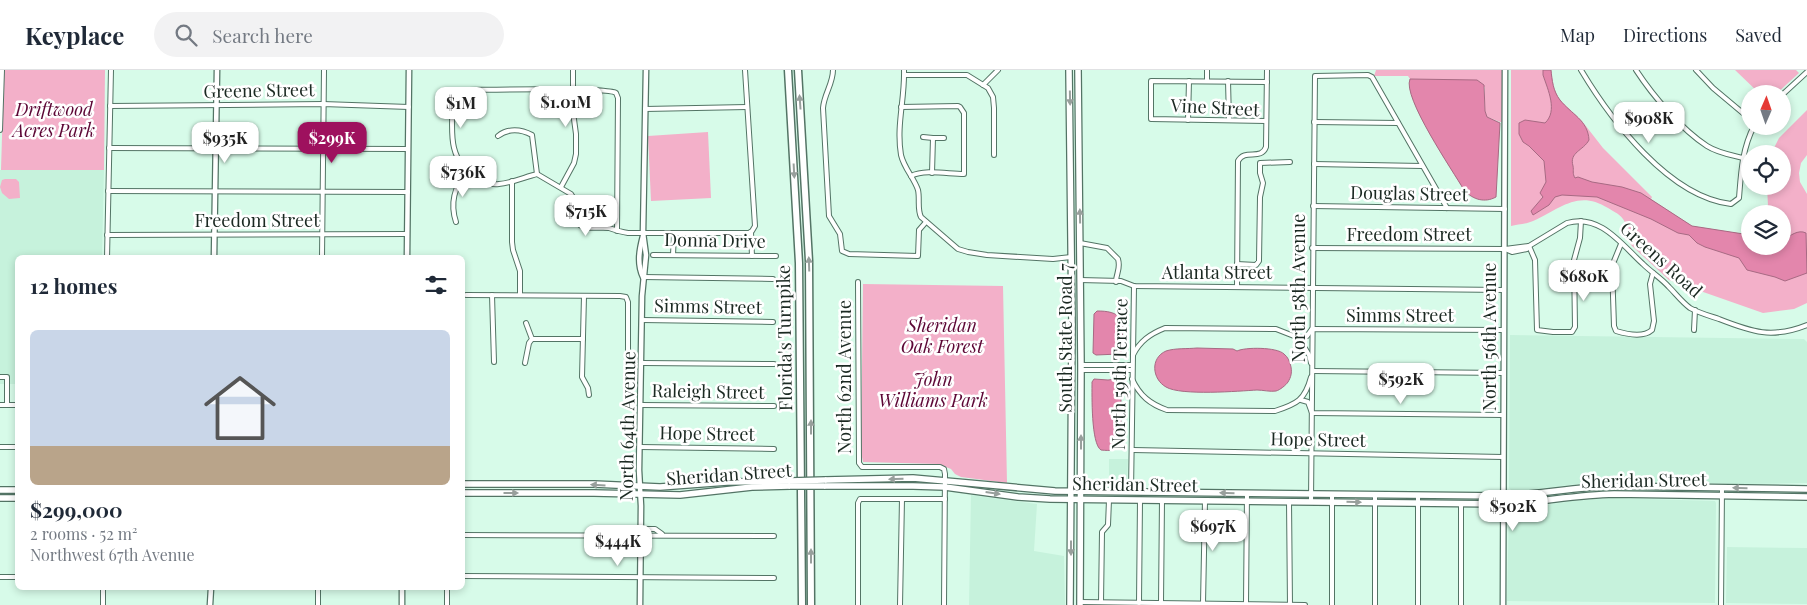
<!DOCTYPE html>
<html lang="en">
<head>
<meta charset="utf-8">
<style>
	:root { --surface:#fff; --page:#f2f2f3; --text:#1f2937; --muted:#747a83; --line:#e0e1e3; --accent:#9e115e }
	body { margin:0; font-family:"Playfair Display",serif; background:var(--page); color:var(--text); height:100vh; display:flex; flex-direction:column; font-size:19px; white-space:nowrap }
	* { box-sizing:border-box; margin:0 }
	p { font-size:16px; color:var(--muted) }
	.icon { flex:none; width:28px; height:28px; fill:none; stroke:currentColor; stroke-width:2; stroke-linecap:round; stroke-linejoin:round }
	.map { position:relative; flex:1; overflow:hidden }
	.side { position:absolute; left:15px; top:185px; width:450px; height:335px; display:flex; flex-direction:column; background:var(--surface); border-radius:8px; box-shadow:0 2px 8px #0003 }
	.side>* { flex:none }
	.needle { width:32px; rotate:2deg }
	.tools { position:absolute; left:1741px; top:15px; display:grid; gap:10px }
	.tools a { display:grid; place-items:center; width:50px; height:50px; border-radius:50%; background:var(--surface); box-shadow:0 2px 8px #0003; font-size:25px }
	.price { position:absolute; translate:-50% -42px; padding:0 11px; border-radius:10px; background:#fff; color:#222; font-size:16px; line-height:32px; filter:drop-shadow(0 1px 2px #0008) }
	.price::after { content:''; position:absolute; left:50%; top:30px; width:15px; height:11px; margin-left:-8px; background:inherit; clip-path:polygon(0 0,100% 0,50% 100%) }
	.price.selected { background:var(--accent); color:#fff }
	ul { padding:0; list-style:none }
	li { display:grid; align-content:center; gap:10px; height:265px; padding:0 15px }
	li+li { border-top:1px solid var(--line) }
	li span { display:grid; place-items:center; height:155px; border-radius:8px; color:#555 }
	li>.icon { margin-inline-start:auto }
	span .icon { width:90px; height:90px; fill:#fffc; stroke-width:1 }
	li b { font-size:21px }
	h2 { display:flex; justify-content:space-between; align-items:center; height:60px; padding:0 15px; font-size:21px }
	header { display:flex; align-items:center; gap:30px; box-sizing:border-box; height:70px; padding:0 25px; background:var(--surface); border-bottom:1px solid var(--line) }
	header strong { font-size:24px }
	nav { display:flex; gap:28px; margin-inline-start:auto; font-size:18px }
	.search { width:350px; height:45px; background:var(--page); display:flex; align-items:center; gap:12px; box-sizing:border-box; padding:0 18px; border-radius:28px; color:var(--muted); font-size:19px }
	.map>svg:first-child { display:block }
</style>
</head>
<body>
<header>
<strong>Keyplace</strong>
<div class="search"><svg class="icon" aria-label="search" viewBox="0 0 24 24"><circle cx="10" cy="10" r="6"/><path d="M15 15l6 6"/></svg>Search here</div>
<nav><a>Map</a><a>Directions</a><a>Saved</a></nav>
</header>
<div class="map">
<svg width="1807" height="535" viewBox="0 0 1807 535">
	<rect width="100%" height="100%" fill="#d7fbe9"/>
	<g fill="#c6f2dc">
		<polygon points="0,100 104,100 102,187 18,188 17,314 0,314"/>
		<polygon points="1510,265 1804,269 1807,272 1807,413 1746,414 1623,411 1577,414 1513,422 1509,418"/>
		<polygon points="1109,389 1128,389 1127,414 1109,414"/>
		<polygon points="971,425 1037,434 1034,481 1064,486 1065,535 969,535"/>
		<polygon points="1611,428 1715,431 1716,433 1715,533 1507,531 1509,440 1573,431"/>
		<polygon points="1727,477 1807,478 1807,534 1726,533"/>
	</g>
	<g fill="#f3b0c9">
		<polygon points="4,0 105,0 104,100 1,100"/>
		<polygon points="1376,0 1504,0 1503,53 1487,47 1485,41 1485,17 1416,9 1410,9 1408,6 1374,6"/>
		<path d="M1511,0H1551L1554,18L1559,29L1582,51L1603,78L1652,127L1651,129L1692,156L1744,164L1750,158V176H1782V144H1764L1768,136L1767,116H1782V84H1771L1779,68L1807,40V85L1801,93L1799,103L1800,112L1807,124V233L1794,239L1763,243L1669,210L1632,176L1624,166L1628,159C1623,146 1620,145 1608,138C1578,119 1560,139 1533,151C1527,154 1518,154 1511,156Z"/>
		<polygon points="1735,0 1796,0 1799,3 1776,24 1760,24"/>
		<polygon points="708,62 711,128 651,131 648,66"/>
		<polygon points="5,109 16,109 19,112 20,128 9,129 2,123 0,117 2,110"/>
		<polygon points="863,214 1003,216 1007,413 961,407 955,404 951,399 938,394 863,392 861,382"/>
	</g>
	<g fill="#e386ac" stroke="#a76a83">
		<path d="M1543,0H1551C1552,10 1553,21 1560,30C1571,44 1588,50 1589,70C1583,81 1569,82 1573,96C1574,101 1572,103 1575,108L1578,107L1592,112L1622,117L1641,123L1692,156L1750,165V176H1782L1783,170C1790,166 1798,159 1806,163L1807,203L1785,211L1775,207L1747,200L1739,188L1705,177L1697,173L1689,165L1678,163L1651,149L1597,127L1562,125L1555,127L1549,135L1533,145L1531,141L1543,127L1540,123L1546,112L1544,91L1529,76L1523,72L1519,64V53L1525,50L1545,53C1558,41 1548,20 1543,5Z"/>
		<path d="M1410,9L1477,10L1484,15L1485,41L1487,47L1500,53L1496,127C1485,133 1473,130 1464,120C1453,101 1402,27 1410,9Z"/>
		<path d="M1097,241C1107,241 1116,242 1123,250L1122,281L1119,284L1096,285L1093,283L1094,244Z"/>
		<path d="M1197,278L1233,279L1237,281C1245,277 1277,277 1284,284C1288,287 1290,292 1291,297C1292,303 1291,307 1288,312C1286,315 1280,320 1276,321C1270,322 1263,320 1257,320C1240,321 1181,326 1166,317C1152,309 1150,288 1166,281C1175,278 1187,279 1197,278Z"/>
		<path d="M1094,309L1108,310L1116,309L1121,313V371C1119,381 1110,381 1101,380C1091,374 1092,325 1092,312Z"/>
	</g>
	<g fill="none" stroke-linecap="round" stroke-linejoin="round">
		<defs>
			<g id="minor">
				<path d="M833,0C833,14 824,24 823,38L829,146L840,164L842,181L849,184L918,186L919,160L926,152"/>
				<path d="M904,0C905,29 896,55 901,85C904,98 914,108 918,120C920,129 917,139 921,147L958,179L968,182L987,185L1053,189L1071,187"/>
				<polyline points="1207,0 1207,11"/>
				<path d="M1581,0C1611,50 1669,127 1731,134L1739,128C1741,103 1742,79 1754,56"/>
				<path d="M1636,0C1653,26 1681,59 1707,76C1718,83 1731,85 1743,88"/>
				<polyline points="1696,0 1713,18 1750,49"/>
				<polyline points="905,5 967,5 988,18 993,27 994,38 994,85"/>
				<polyline points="1228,11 1229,50"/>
				<polyline points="983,15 998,0"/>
				<polyline points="1782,25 1807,2"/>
				<polyline points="110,36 323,34 409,37"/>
				<path d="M901,37L958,36L960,37L964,43V104C948,104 925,99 911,106"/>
				<polyline points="645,39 747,37"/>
				<polyline points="1188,50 1189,11"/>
				<polyline points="1266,51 1151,49 1151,11 1267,12"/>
				<polyline points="1314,52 1398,53"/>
				<polyline points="0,60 2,0"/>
				<path d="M498,66C508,58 521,59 532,65L537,104"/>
				<polyline points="923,67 933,68"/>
				<polyline points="109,78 408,79"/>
				<polyline points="1314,94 1422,96"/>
				<polyline points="932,103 933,68 944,68"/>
				<polyline points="512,111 512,172 513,180 520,201 520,225"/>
				<polyline points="561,117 574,93 576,84 576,64 573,42 573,0"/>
				<polyline points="108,121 408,122"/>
				<polyline points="1313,136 1505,139"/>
				<path d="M456,152C450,134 454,116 467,103"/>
				<path d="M617,161L618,28L616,23C608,17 483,20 462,20L457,23L453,28C452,59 446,90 477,108C483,112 491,115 499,114C512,113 525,107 537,104L571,124C577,132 573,138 575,147C578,163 598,156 609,158C615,160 622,162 628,163H749L752,161L755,156L745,0"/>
				<polyline points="751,162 752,186"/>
				<polyline points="107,165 407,164"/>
				<path d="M1080,173L1107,178L1118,189C1121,199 1116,203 1116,212"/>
				<path d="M1621,174L1612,196L1614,256L1616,261C1626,264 1643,268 1652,260L1654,251L1650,214L1653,203"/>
				<polyline points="1529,176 1535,190 1537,260 1553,262 1572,262 1575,257 1574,190 1580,168 1581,151"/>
				<polyline points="1312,178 1505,179 1529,176"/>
				<path d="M1505,179L1512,182L1527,179L1529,176L1567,153C1600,143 1622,175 1643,194C1651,202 1661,208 1669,217C1676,224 1682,232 1690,238C1699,243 1710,246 1719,249C1752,262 1772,269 1807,255"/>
				<polyline points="653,185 776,186"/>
				<polyline points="673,185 674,163"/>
				<polyline points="107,188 111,0"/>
				<polyline points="322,188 324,0"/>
				<polyline points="1237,194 1256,195 1259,191 1260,127 1263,113 1260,103 1260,93 1290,92"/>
				<polyline points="643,207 773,209"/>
				<polyline points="1080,210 1121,211 1134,216 1504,220"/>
				<polyline points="858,212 859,393 862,397 940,397 944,399 945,404 944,535"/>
				<path d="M1237,217L1238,91C1245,78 1261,91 1266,77L1267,0"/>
				<polyline points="466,225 620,226 626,227 628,232 628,322"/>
				<polyline points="492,225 494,292"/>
				<polyline points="584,226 582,307 588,318 589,325"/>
				<polyline points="642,250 773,252"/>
				<polyline points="1694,260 1695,240"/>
				<polyline points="1299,268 1307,266 1312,259 1504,260"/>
				<polyline points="532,269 583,269"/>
				<path d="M1133,285C1140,271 1150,264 1165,258L1276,259L1299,268L1309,285L1311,293"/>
				<polyline points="525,293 529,273 532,269 526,253"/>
				<polyline points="642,293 774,294"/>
				<polyline points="1081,295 1132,295"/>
				<polyline points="1081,300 1132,300"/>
				<polyline points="1313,301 1504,303"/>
				<polyline points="0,307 7,307 7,335"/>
				<path d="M1132,309C1140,326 1150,334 1167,340L1275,341C1297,334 1305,330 1311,307"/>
				<polyline points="1301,330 1308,332 1312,343 1503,345"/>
				<polyline points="0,335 18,335"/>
				<polyline points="641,335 774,336"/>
				<polyline points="0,377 18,377"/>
				<polyline points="640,377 774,379"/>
				<polyline points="1133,380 1503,387"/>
				<polyline points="1131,422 1134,216"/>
				<polyline points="1289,431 1290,535"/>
				<polyline points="1311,431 1315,6 1368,5 1372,7 1447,138"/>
				<polyline points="641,459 655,459 662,464"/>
				<polyline points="462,465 774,466"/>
				<polyline points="462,506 774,508"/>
				<polyline points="0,507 18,507"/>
				<polyline points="103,518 103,535"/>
				<polyline points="447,518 447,535"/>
				<polyline points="1080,532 1305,535"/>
				<polyline points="1101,532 1102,462 1108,455 1109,430"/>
				<polyline points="1139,533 1140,430"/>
				<polyline points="1161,533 1162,430"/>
				<polyline points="1203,534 1205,431"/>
				<polyline points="1246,534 1247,423"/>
				<polyline points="318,535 318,518"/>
				<polyline points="858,535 858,433 860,429 945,429"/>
				<polyline points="900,535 902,429"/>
				<polyline points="1332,535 1332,424"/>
				<polyline points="1375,535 1375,425"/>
				<polyline points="1418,535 1418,425"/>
				<polyline points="1461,535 1461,433"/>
				<polyline points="1721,535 1722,418"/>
			</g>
			<g id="tertiary">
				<path d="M643,166C639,181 637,194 643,207"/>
				<polyline points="214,188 217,0"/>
				<polyline points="407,188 409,0"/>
				<polyline points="210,535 211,518"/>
				<polyline points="402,535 402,518"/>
				<polyline points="640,535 641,436 639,400 642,226 646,185 643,163 646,0"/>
				<polyline points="1503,535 1505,0"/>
			</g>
			<g id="primary">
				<polyline points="1069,0 1072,255 1070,535"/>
				<polyline points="1078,0 1081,295 1080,535"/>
				<path d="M825,410L913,408L1055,421L1503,426C1539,425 1574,417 1611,416L1807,419"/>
				<polyline points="462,414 594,414 660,417 727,412 790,411"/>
				<path d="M824,416H913L945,417L1018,427L1050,429L1503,434C1540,432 1577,425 1614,424L1807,427"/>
				<polyline points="0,420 18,420"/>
				<polyline points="462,423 594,423 680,425 752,417 790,416"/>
				<polyline points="0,428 18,428"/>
			</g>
			<g id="motorway">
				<polyline points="788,0 799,193 802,535"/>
				<polyline points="798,0 809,191 811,535"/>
			</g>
		</defs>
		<use href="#minor" stroke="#537465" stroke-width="6"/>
		<use href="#tertiary" stroke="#537465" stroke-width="7"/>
		<use href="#primary" stroke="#537465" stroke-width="8"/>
		<use href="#motorway" stroke="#537465" stroke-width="9"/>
		<use href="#minor" stroke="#fff" stroke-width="4"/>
		<use href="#tertiary" stroke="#fff" stroke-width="4.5"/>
		<use href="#primary" stroke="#fff" stroke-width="5.5"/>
		<use href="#motorway" stroke="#fff" stroke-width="6"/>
		<defs>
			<g id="primary-bridge">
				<polyline points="790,411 825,410"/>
				<polyline points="790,416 824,416"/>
			</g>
		</defs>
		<use href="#primary-bridge" stroke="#537465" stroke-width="8" stroke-linecap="butt"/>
		<use href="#primary-bridge" stroke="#fff" stroke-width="5.5"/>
	</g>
	<defs><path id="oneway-solid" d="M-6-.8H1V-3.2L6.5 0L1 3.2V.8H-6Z" transform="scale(1.25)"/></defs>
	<g fill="#989f9c">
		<use href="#oneway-solid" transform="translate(1070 28) rotate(89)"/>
		<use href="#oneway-solid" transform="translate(800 32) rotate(-94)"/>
		<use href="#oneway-solid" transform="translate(794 101) rotate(87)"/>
		<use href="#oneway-solid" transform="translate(1080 146) rotate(-91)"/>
		<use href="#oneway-solid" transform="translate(809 194) rotate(-92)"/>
		<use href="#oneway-solid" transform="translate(811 357) rotate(-90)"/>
		<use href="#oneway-solid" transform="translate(1081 372) rotate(-90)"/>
		<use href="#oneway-solid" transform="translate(896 409) rotate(178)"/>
		<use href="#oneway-solid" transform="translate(598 415) rotate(-177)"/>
		<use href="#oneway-solid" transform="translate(1740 418) rotate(-179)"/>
		<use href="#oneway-solid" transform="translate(511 423)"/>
		<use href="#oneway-solid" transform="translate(993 423) rotate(8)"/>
		<use href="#oneway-solid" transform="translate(1227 423) rotate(-179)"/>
		<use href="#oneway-solid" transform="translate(1354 432) rotate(1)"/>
		<use href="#oneway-solid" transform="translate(1071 478) rotate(90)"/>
		<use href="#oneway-solid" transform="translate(811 486) rotate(-90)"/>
	</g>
	<g text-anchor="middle" stroke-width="5" stroke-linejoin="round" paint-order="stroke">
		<g font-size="18" fill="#1b2922" stroke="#fff">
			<text transform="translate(259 21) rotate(-1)" y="6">Greene Street</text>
			<text transform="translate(1215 38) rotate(3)" y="6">Vine Street</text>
			<text transform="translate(1409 124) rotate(1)" y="6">Douglas Street</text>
			<text x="257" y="157">Freedom Street</text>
			<text x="1409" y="171">Freedom Street</text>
			<text transform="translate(715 171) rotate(1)" y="6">Donna Drive</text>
			<text transform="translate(1661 190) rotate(42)" y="6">Greens Road</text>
			<text x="1217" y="209">Atlanta Street</text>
			<text transform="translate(1299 218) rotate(-90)" y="6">North 58th Avenue</text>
			<text transform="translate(708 237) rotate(1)" y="6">Simms Street</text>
			<text x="1400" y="252">Simms Street</text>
			<text transform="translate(1490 267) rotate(-90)" y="6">North 56th Avenue</text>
			<text transform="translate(785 268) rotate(-91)" y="6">Florida's Turnpike</text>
			<text transform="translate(1066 268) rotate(-90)" y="6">South State Road 7</text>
			<text transform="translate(1120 304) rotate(-89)" y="6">North 59th Terrace</text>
			<text transform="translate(845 307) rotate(-90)" y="6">North 62nd Avenue</text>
			<text transform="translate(708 322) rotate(1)" y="6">Raleigh Street</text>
			<text transform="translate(628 356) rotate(-89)" y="6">North 64th Avenue</text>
			<text transform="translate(707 364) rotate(1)" y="6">Hope Street</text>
			<text transform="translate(1318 370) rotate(1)" y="6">Hope Street</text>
			<text transform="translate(729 405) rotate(-4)" y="6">Sheridan Street</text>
			<text transform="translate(1644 411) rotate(-1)" y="6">Sheridan Street</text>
			<text transform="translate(1135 415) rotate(1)" y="6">Sheridan Street</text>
		</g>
		<g font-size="18" font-style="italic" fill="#5c0635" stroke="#fff">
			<text x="54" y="46">Driftwood<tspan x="54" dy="21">Acres Park</tspan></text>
			<text x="942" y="262">Sheridan<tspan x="942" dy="21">Oak Forest</tspan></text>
			<text x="933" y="316">John<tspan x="933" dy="21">Williams Park</tspan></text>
		</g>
	</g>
</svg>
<div class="tools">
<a><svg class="needle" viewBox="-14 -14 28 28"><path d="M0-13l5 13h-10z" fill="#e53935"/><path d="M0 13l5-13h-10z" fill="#747a83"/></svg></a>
<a><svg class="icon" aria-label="locate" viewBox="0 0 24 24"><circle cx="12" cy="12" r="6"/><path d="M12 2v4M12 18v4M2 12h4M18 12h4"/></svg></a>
<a><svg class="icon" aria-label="layers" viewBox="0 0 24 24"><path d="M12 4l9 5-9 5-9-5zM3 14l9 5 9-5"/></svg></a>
</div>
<b class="price" style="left:566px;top:58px">$1.01M</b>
<b class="price" style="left:461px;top:59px">$1M</b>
<b class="price" style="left:1649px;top:74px">$908K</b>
<b class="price" style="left:225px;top:94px">$935K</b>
<b class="price selected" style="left:332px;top:94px">$299K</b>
<b class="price" style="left:463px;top:128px">$736K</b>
<b class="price" style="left:586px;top:167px">$715K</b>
<b class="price" style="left:1584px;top:232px">$680K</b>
<b class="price" style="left:1401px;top:335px">$592K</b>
<b class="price" style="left:1513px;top:462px">$502K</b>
<b class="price" style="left:1213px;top:482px">$697K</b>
<b class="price" style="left:618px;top:497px">$444K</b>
<section class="side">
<h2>12 homes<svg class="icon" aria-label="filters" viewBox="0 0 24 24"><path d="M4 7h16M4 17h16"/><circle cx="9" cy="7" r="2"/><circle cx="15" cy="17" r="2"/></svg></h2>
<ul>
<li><span style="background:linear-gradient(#c9d6e8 75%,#b9a48a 0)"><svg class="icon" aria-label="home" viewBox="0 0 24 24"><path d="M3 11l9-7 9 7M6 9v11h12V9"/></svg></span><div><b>$299,000</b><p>2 rooms · 52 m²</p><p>Northwest 67th Avenue</p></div></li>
</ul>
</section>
</div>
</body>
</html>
